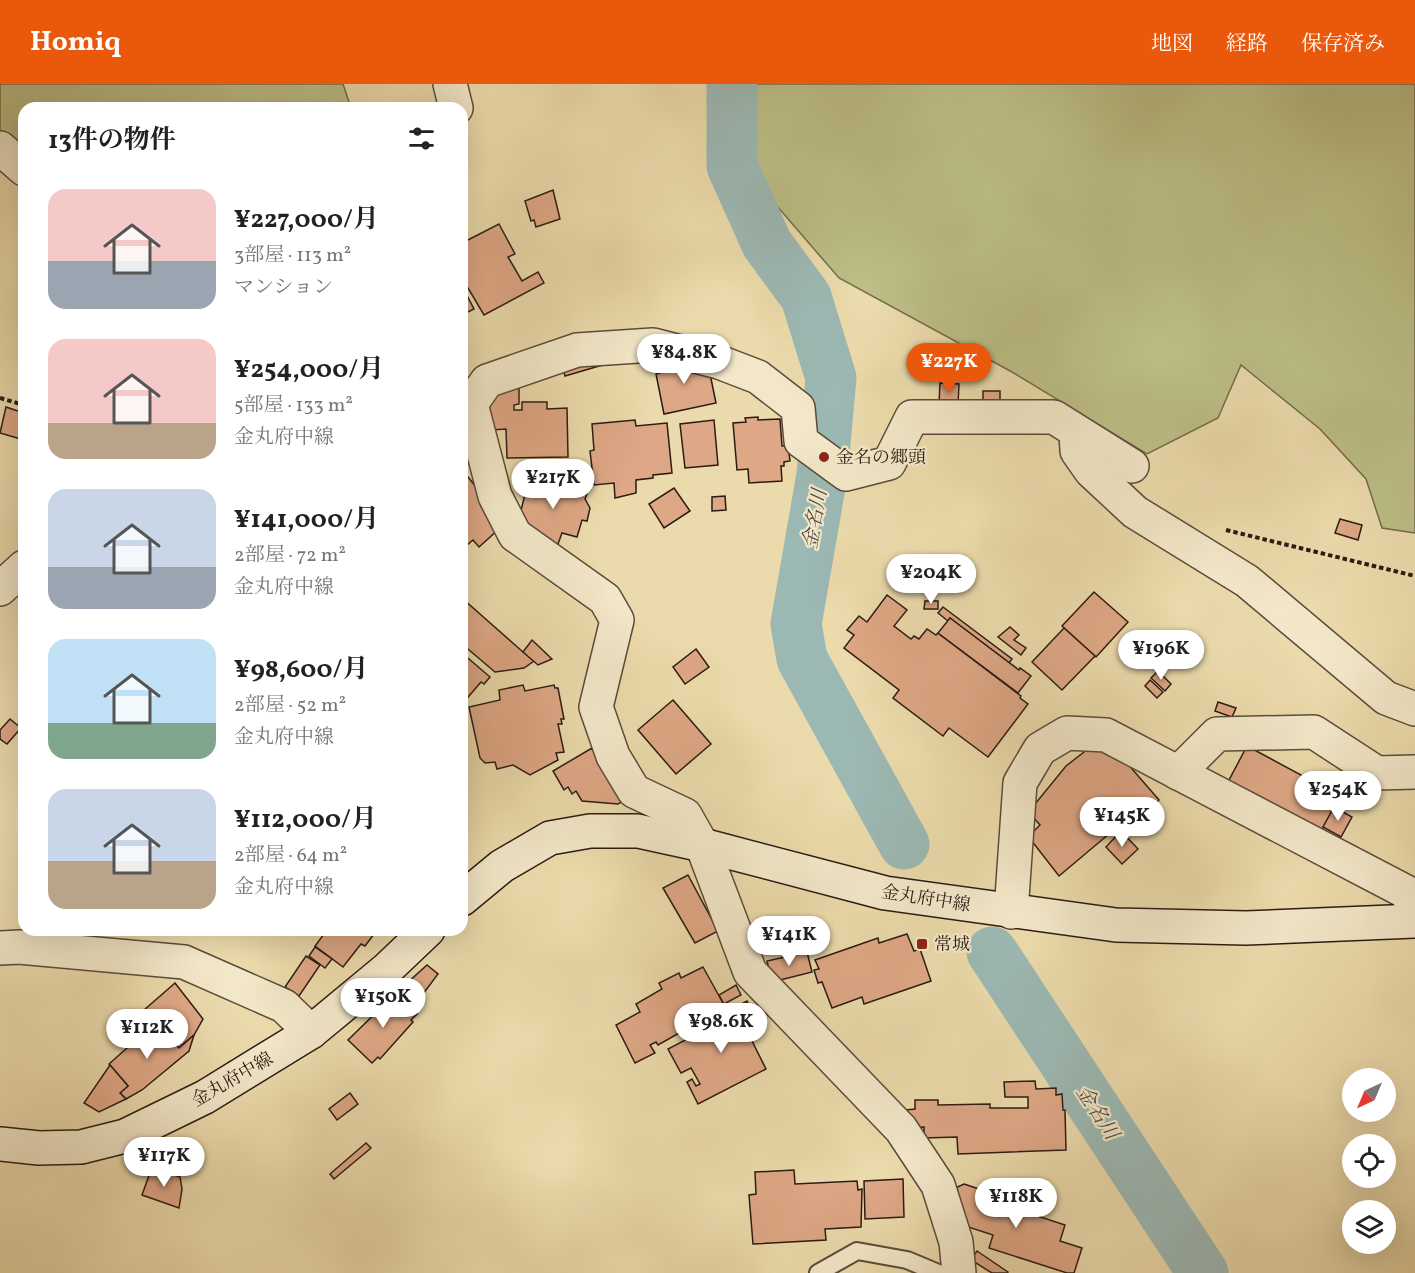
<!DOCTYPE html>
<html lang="ja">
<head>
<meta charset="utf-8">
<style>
	:root { --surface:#fff; --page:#f2f2f2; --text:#222; --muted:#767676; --accent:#ea580c }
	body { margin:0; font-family:Vollkorn,"Noto Serif JP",serif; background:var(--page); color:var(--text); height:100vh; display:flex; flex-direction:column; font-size:22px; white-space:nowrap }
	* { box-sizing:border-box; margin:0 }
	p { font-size:20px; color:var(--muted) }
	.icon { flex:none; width:33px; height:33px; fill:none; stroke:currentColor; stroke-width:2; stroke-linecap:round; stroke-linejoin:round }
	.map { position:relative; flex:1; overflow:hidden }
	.drawer { position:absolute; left:18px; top:18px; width:450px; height:834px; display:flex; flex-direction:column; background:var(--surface); border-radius:18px; box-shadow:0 6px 24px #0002 }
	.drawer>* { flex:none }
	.needle { width:39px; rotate:224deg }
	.controls { position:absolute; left:1342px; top:984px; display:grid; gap:12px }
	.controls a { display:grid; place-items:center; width:54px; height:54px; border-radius:50%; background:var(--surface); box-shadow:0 6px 24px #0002; font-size:30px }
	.price { position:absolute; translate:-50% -51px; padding:0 14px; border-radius:21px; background:#fff; color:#222; font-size:20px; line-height:39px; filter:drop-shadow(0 2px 3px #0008) }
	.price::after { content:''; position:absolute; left:50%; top:36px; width:18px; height:14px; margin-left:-9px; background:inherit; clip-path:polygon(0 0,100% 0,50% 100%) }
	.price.on { background:var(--accent); color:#fff }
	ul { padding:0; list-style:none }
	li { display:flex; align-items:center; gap:18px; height:150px; padding:0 30px }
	li span { display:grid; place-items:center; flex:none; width:168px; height:120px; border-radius:18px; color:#555 }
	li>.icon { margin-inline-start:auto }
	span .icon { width:72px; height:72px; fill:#fffc; stroke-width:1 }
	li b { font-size:26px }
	h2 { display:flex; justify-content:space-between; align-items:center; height:72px; padding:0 30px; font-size:26px }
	header { display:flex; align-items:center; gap:36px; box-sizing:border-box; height:84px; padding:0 30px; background:var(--accent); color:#fff }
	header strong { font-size:28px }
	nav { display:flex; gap:33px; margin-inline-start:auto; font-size:21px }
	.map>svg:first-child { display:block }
</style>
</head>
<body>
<header>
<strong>Homiq</strong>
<nav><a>地図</a><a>経路</a><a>保存済み</a></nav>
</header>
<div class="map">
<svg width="1415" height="1189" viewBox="0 0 1415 1189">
	<rect width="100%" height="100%" fill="#ebdaab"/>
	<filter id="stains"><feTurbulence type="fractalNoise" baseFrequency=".00333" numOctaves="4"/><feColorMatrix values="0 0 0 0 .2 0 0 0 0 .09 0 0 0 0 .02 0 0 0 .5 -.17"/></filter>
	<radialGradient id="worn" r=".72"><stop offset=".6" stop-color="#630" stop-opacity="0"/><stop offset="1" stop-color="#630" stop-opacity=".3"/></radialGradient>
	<g fill="#bcbe86" stroke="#746c4d" stroke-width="1.5">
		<polygon points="0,0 343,0 351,24 24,24 24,73 0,52"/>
		<polygon points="738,0 1415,0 1415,449 1382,444 1366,395 1320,345 1241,281 1218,334 1147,370 1012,288 839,194 739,78"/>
	</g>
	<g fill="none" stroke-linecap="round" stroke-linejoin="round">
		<g stroke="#9cb8b3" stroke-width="51">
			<polyline points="732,0 732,82 767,160 806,213 831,294 822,391 796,540 802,575 904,760"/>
			<polyline points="992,868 1203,1189"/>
		</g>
	</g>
	<g fill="#dea785" stroke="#2c1b14" stroke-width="1.5">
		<polygon points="553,106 560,135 536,143 534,136 531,137 525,117"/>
		<polygon points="499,140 515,170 508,173 522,197 538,188 544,199 484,231 462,194 462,159"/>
		<polygon points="462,202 474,225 462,231"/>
		<polygon points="656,272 708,280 716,319 664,330 656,290 660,289"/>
		<polygon points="561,278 606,280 565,292"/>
		<polygon points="940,299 959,300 958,320 939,320"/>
		<polygon points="519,301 519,320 514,321 514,326 522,326 522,318 547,318 547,325 567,324 568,373 507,374 506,345 491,346 486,303"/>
		<rect x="983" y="307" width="17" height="12"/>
		<polygon points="6,323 24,329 24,356 0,349"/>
		<polygon points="758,333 758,336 780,335 782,362 788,361 790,377 784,378 784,382 781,382 782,397 749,399 748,385 737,386 733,339 746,338 745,334"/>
		<polygon points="635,336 636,342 667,339 672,389 653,391 653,394 636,396 636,409 615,414 614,399 594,401 590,367 594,366 592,340"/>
		<polygon points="714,336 718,381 685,384 680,340"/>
		<polygon points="462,381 466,386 464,388 485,414 499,445 479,463 473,456 466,462 462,457"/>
		<polygon points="541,395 588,407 585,415 590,424 587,437 582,436 577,453 562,449 558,460 533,452 518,439 527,402"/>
		<polygon points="674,404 690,427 664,444 649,420"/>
		<polygon points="725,412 726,426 712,427 712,413"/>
		<polygon points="1340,435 1362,441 1358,456 1335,449"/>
		<polygon points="1094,508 1128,538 1096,573 1062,542"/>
		<polygon points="887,511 907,526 894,542 911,555 914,552 919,555 927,545 936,551 938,549 1021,612 1020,614 1028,620 988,673 949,644 943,652 893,614 899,606 844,564 854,551 847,546 859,532 867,538"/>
		<polygon points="463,515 523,568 534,577 524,584 495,588 462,560"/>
		<polygon points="925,517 938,517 938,525 924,525"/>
		<polygon points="943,523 1012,575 1009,579 950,534 948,537 938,529"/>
		<polygon points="950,534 1019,586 1020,584 1031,592 1018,609 938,549"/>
		<polygon points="1010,543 1019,551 1014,556 1026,564 1021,571 998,553"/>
		<polygon points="1064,544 1095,572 1062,606 1032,578"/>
		<polygon points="532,556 552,575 538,581 523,568"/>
		<polygon points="696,565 709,583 685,600 673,583"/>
		<polygon points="462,569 490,593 484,600 481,598 463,619"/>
		<polygon points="1158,587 1171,600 1165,607 1151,594"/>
		<polygon points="1150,596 1163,608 1157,614 1145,602"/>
		<polygon points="523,601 525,607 554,601 555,604 558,604 564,635 561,635 562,640 558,640 564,668 556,669 558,676 530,691 513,681 497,685 495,678 485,679 480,674 469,623 500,616 499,606"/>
		<polygon points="673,616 711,660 676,690 638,646"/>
		<polygon points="1218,618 1236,624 1232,633 1215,627"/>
		<polygon points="10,635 21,644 7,660 0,655 0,646"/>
		<polygon points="1093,661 1120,671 1159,716 1133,739 1128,734 1059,792 1031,756 1031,750 1040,741 1033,733 1035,720 1066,682"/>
		<polygon points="1247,662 1340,712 1321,748 1228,698"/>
		<polygon points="592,664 624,716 618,720 582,717 576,707 572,710 568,703 564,706 553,687"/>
		<polygon points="1334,723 1352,733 1341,753 1323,743"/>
		<polygon points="1121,747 1138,765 1122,780 1106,763"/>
		<polygon points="688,791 718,847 695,859 663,804"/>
		<polygon points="327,846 377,846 365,862 361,860 343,883 315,862"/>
		<polygon points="907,850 914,867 920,865 931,897 864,920 862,913 832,924 822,898 818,899 814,886 819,885 815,876 878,854 879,859"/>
		<polygon points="315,863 332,875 325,884 309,872"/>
		<polygon points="807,868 812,888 772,898 767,877"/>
		<polygon points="306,872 320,881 299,912 285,903"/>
		<polygon points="427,881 438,890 423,910 417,930 395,910"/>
		<polygon points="703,883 724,921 686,942 688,944 658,961 656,958 650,961 655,969 635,979 616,941 640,928 636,920 662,905 659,899 679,889 681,894"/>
		<polygon points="175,899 203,935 194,951 179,964 144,926"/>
		<polygon points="736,901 741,911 724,920 719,911"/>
		<polygon points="395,910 417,930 411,936 413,938 380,975 378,973 372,979 348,956"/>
		<polygon points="747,917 761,944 749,951 766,985 698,1020 687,998 692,995 696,1002 700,1000 691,984 681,989 668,965 695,951 693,948 736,926 734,924"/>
		<polygon points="155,939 179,964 194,951 189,967 142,1006 126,1015 120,1009 128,1002 109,980"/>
		<polygon points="110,981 128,1002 120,1009 126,1015 99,1028 84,1019"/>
		<polygon points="1035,997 1036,1005 1056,1004 1056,1011 1062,1010 1063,1026 1065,1026 1066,1066 958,1070 957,1053 924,1054 924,1043 909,1044 895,1027 915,1025 915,1016 938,1016 938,1021 990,1020 990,1024 1028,1024 1028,1013 1005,1013 1004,998"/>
		<polygon points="350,1009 358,1020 337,1036 329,1025"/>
		<polygon points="366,1059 371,1064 334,1095 330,1090"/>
		<polygon points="152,1083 180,1093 182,1105 179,1124 142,1111"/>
		<polygon points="794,1086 795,1100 857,1097 858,1106 862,1105 861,1143 825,1145 826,1156 753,1160 749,1111 756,1110 755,1088"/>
		<polygon points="903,1095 904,1133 865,1135 864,1097"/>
		<polygon points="964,1100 988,1108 989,1104 1017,1114 1013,1124 1065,1141 1060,1157 1082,1164 1074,1189 1067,1189 989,1164 993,1151 965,1142 951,1106"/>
		<polygon points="977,1167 1008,1188 1007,1189 992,1189 971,1176"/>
	</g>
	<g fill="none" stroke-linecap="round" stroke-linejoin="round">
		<defs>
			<polyline id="service" points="818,1189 857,1167 907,1176 938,1189"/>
			<g id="minor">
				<polyline points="450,0 456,24"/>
				<polyline points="0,64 24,85"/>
				<polyline points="462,313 471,320 495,412 515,451 605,515 617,536 596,623 613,672 634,707 685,731 702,761 750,888 901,1045 938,1101 956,1158 959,1189"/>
				<polyline points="471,320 487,297 577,266 653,261 719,278 758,293 798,324 801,357 846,390 889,379 912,333 1054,333 1132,382"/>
				<polyline points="1076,348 1077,367 1091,387 1135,428 1247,497 1386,614 1415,625"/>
				<polyline points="0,505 24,483"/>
				<polyline points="1178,689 1217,650 1314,648 1377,689 1415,688"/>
				<polyline points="1011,828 1020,699 1040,665 1067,649 1106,651 1408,809 1415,834"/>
				<polyline points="0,864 19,863 184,878 284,922 311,948"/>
			</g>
			<g id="secondary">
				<polyline points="462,815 502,782 550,754 590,747 638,747 702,761 885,809 1116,841 1246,844 1415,837"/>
				<polyline points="0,1060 39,1064 81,1063 125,1052 205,1013 311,948 387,885 428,846"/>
			</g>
		</defs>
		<use href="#service" stroke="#5c4b3a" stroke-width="20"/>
		<use href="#minor" stroke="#5c4b3a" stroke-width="36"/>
		<use href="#secondary" stroke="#2c1b14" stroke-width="36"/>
		<g stroke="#2c1b14" stroke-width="4" stroke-dasharray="4.5 3" stroke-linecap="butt">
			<polyline points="0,314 24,321"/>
			<polyline points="1226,446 1415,492"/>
		</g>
		<use href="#service" stroke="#f2e7c8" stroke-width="16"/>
		<use href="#minor" stroke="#f2e7c8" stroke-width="33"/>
		<use href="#secondary" stroke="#f2e7c8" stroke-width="33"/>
	</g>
	<g fill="#8f2418" stroke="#f2e7c8" stroke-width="2">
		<circle cx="824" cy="373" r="6"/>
		<rect x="916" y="854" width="12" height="12" rx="3"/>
	</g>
	<g text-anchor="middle" stroke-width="4.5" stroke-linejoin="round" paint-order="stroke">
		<g font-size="18" fill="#2c1b14" stroke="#f2e7c8" text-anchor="start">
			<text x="836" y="379">金名の郷頭</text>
			<text x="934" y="866">常城</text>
		</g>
		<g font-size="18" fill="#2c1b14" stroke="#f2e7c8">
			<text transform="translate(926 814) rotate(9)" y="6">金丸府中線</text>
			<text transform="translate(232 995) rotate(-30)" y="6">金丸府中線</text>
		</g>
		<g font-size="20" font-style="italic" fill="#4e4a44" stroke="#f2e7c8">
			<text transform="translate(814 435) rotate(-80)" y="7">金名川</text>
			<text transform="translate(1098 1028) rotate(57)" y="7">金名川</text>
		</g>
	</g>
	<rect width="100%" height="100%" filter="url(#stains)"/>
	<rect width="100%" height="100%" fill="url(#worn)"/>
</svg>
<div class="controls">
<a><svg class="needle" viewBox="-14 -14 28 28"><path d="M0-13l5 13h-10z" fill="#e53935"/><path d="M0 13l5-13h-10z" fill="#767676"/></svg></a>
<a><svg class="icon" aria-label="locate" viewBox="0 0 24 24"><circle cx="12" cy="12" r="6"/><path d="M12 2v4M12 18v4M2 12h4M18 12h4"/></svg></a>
<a><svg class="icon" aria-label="layers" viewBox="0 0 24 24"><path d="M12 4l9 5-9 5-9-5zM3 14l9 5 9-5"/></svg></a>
</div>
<b class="price" style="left:684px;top:301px">¥84.8K</b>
<b class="price on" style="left:949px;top:310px">¥227K</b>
<b class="price" style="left:553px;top:426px">¥217K</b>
<b class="price" style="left:931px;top:521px">¥204K</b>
<b class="price" style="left:1161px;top:597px">¥196K</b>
<b class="price" style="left:1338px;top:738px">¥254K</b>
<b class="price" style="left:1122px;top:764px">¥145K</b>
<b class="price" style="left:789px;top:883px">¥141K</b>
<b class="price" style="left:383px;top:945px">¥150K</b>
<b class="price" style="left:721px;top:970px">¥98.6K</b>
<b class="price" style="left:147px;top:976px">¥112K</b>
<b class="price" style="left:164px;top:1104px">¥117K</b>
<b class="price" style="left:1016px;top:1145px">¥118K</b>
<section class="drawer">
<h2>13件の物件<svg class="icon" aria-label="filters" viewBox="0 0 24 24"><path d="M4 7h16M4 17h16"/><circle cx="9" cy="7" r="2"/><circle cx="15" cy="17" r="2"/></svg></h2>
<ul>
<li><span style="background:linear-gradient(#f6c9c9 60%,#9aa5b1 0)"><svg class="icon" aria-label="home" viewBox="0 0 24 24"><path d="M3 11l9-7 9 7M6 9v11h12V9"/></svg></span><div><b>¥227,000/月</b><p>3部屋 · 113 m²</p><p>マンション</p></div></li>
<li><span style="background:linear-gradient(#f6c9c9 70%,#b9a48a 0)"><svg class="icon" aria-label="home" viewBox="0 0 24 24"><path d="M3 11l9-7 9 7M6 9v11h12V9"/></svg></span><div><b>¥254,000/月</b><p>5部屋 · 133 m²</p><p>金丸府中線</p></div></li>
<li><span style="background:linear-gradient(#c9d6e8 65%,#9aa5b1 0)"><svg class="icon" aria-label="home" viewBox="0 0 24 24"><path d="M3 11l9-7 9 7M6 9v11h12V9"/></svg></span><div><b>¥141,000/月</b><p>2部屋 · 72 m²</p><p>金丸府中線</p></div></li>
<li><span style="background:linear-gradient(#bfe0f5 70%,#7fa58c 0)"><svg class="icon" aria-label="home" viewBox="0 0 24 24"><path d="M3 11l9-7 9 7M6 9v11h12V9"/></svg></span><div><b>¥98,600/月</b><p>2部屋 · 52 m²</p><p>金丸府中線</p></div></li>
<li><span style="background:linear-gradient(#c9d6e8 60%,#b9a48a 0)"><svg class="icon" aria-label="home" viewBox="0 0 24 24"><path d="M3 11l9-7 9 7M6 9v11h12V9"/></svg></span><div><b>¥112,000/月</b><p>2部屋 · 64 m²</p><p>金丸府中線</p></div></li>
</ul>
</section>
</div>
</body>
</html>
